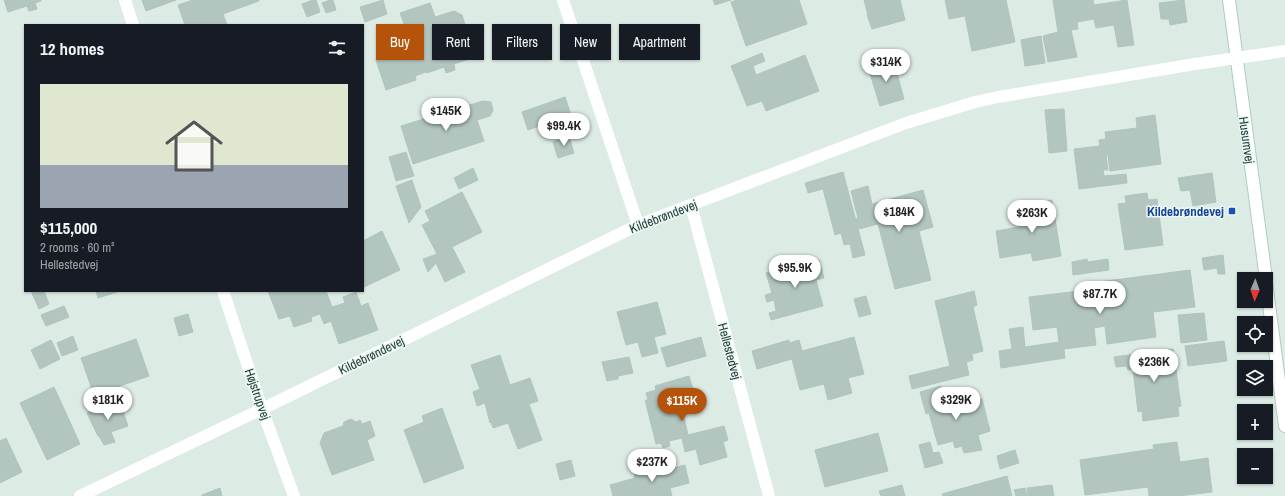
<!DOCTYPE html>
<html lang="en">
<head>
<meta charset="utf-8">
<style>
	:root { --surface:#171b24; --page:#242831; --text:#f1f3f6; --muted:#9ea1a6; --line:#363941; --accent:#b45309 }
	body { margin:0; font-family:"Archivo Narrow",sans-serif; background:var(--page); color:var(--text); height:100vh; display:flex; flex-direction:column; font-size:15px; white-space:nowrap }
	* { box-sizing:border-box; margin:0 }
	p { font-size:13px; color:var(--muted) }
	.icon { flex:none; width:22px; height:22px; fill:none; stroke:currentColor; stroke-width:2; stroke-linecap:round; stroke-linejoin:round }
	.map { position:relative; flex:1; overflow:hidden }
	.panel { position:absolute; left:24px; top:24px; width:340px; height:268px; display:flex; flex-direction:column; background:var(--surface); border-radius:0px; box-shadow:0 1px 3px #0004 }
	.panel>* { flex:none }
	.guide { position:absolute; left:376px; top:24px; width:380px; height:36px; display:flex; gap:8px }
	.needle { width:26px; rotate:182deg }
	.tools { position:absolute; left:1237px; top:272px; display:grid; gap:8px }
	.tools a { display:grid; place-items:center; width:36px; height:36px; border-radius:0px; background:var(--surface); box-shadow:0 1px 3px #0004; font-size:20px }
	.price { position:absolute; translate:-50% -34px; padding:0 9px; border-radius:14px; background:#fff; color:#222; font-size:13px; line-height:26px; filter:drop-shadow(0 1px 2px #0008) }
	.price::after { content:''; position:absolute; left:50%; top:24px; width:12px; height:9px; margin-left:-6px; background:inherit; clip-path:polygon(0 0,100% 0,50% 100%) }
	.price.current { background:var(--accent); color:#fff }
	ul { padding:0; list-style:none }
	li { display:grid; align-content:center; gap:8px; height:212px; padding:0 16px }
	li+li { border-top:1px solid var(--line) }
	li span { display:grid; place-items:center; height:124px; border-radius:0px; color:#555 }
	li>.icon { margin-inline-start:auto }
	span .icon { width:72px; height:72px; fill:#fffc; stroke-width:1 }
	li b { font-size:17px }
	h2 { display:flex; justify-content:space-between; align-items:center; height:48px; padding:0 16px; font-size:17px }
	.chip { padding:0 14px; border-radius:0px; background:var(--surface); box-shadow:0 1px 3px #0004; font-size:14px; line-height:36px }
	.chip.current { background:var(--accent); color:#fff }
	.map>svg:first-child { display:block }
</style>
</head>
<body>
<div class="map">
<svg width="1285" height="496" viewBox="0 0 1285 496">
	<rect width="100%" height="100%" fill="#ddebe5"/>
	<g fill="#b2c6bf" stroke="#afc5bd">
		<polygon points="4,0 41,0 41,1 35,3 37,9 29,11 27,6 8,12"/>
		<polygon points="142,0 176,0 146,11"/>
		<polygon points="193,0 259,0 259,1 223,14 227,25 185,25 178,5"/>
		<polygon points="313,0 316,0 320,12 307,17 302,4"/>
		<polygon points="330,0 333,0 336,10 326,13 322,3"/>
		<polygon points="383,0 387,14 365,22 360,7"/>
		<polygon points="713,0 731,0 715,5"/>
		<polygon points="737,0 799,0 807,24 746,46 731,2"/>
		<polygon points="864,0 900,0 905,20 872,29 867,15 868,15"/>
		<polygon points="945,0 1006,0 1015,42 972,51 965,16 949,19"/>
		<polygon points="1053,0 1093,0 1094,5 1127,0 1134,45 1118,47 1114,25 1096,28 1094,19 1077,22 1078,29 1071,30 1077,57 1048,62 1043,36 1058,32"/>
		<polygon points="1184,0 1187,22 1170,25 1169,19 1161,19 1159,3"/>
		<polygon points="430,3 435,17 454,11 462,15 475,57 454,64 455,70 446,73 444,67 427,73 426,72 415,76 416,80 386,90 376,60 407,50 409,57 421,54 412,27 406,29 400,13"/>
		<polygon points="1041,36 1045,63 1025,66 1021,40"/>
		<polygon points="762,53 765,61 753,66 756,75 805,55 819,91 766,111 762,101 747,106 731,66"/>
		<polygon points="893,59 904,99 880,106 868,67"/>
		<polygon points="565,97 571,115 528,130 522,112"/>
		<polygon points="483,101 491,102 493,110 490,116 477,120 484,141 413,164 401,126"/>
		<polygon points="1064,109 1067,151 1049,153 1045,110"/>
		<polygon points="1155,115 1161,164 1110,171 1108,155 1106,155 1108,170 1103,170 1104,176 1126,174 1127,183 1079,189 1074,149 1100,146 1099,140 1106,139 1105,132 1137,128 1136,118"/>
		<polygon points="569,136 574,153 558,158 553,142"/>
		<polygon points="406,152 414,176 396,181 389,157"/>
		<polygon points="473,168 478,180 459,189 454,178"/>
		<polygon points="843,172 865,255 853,258 850,244 844,245 841,233 835,235 823,189 808,193 805,183"/>
		<polygon points="1212,173 1216,202 1193,206 1190,190 1181,191 1178,178"/>
		<polygon points="412,180 421,207 409,223 396,186"/>
		<polygon points="868,186 872,204 923,190 933,227 919,231 931,280 895,289 878,224 859,229 856,219 858,218 851,191"/>
		<polygon points="462,192 482,232 452,247 465,272 445,282 436,263 428,272 423,259 437,254 422,225 430,221 425,211"/>
		<polygon points="1147,193 1148,200 1157,199 1163,245 1125,250 1118,204 1126,203 1125,196"/>
		<polygon points="1052,200 1061,256 1033,261 1031,253 1000,258 996,231 1019,227 1018,216 1026,214 1024,204"/>
		<polygon points="382,231 400,270 364,287 363,284 363,241"/>
		<polygon points="1223,255 1225,274 1218,274 1217,268 1204,270 1202,258"/>
		<polygon points="1087,259 1088,262 1108,259 1109,270 1073,275 1072,262"/>
		<polygon points="796,260 798,264 801,264 801,265 819,260 824,278 816,280 823,306 771,320 769,313 776,311 774,300 767,302 765,295 772,293 766,273 784,268 784,264"/>
		<polygon points="1190,270 1195,307 1153,312 1156,337 1107,344 1105,326 1094,328 1096,345 1064,349 1065,358 1001,368 999,351 1012,349 1009,329 1023,327 1025,347 1059,342 1057,327 1033,330 1029,297 1088,290 1090,303 1102,301 1099,282"/>
		<polygon points="31,291 44,291 49,304 39,309"/>
		<polygon points="96,291 120,291 98,298"/>
		<polygon points="268,291 326,291 332,307 345,303 343,297 356,292 361,306 368,303 378,330 339,344 331,321 324,324 320,314 311,317 312,321 294,327 290,316 279,319"/>
		<polygon points="974,291 977,305 973,307 983,351 972,354 973,360 967,362 966,356 965,356 969,375 912,389 909,376 950,366 935,301"/>
		<polygon points="866,296 871,314 859,317 854,299"/>
		<polygon points="657,302 666,334 654,337 658,353 642,357 638,342 626,345 617,312"/>
		<polygon points="64,306 69,317 46,326 41,315"/>
		<polygon points="1204,313 1207,340 1181,343 1178,315"/>
		<polygon points="188,314 193,332 179,336 174,318"/>
		<polygon points="73,336 78,350 62,356 57,343"/>
		<polygon points="701,337 706,356 667,367 661,348"/>
		<polygon points="854,337 864,374 848,378 852,393 828,400 824,384 800,390 792,359 757,369 752,351 789,340 789,343 799,340 802,351"/>
		<polygon points="136,339 149,376 94,395 81,358"/>
		<polygon points="51,340 60,359 40,369 31,350"/>
		<polygon points="1224,341 1227,361 1188,366 1185,346"/>
		<polygon points="1173,349 1181,406 1178,407 1179,416 1143,421 1142,411 1138,412 1133,369 1128,370 1127,366 1116,367 1114,357"/>
		<polygon points="500,355 510,385 530,378 538,401 529,404 542,440 518,449 508,423 493,428 491,422 490,423 485,403 477,406 473,392 480,389 471,365"/>
		<polygon points="629,357 633,373 618,376 618,379 607,381 602,362"/>
		<polygon points="689,376 694,393 679,397 688,435 724,426 728,440 723,442 727,457 700,465 696,449 685,452 682,438 669,441 670,446 663,448 661,443 656,444 645,400 648,400 646,393 656,390 655,386"/>
		<polygon points="941,386 947,408 982,399 990,431 978,435 982,450 964,453 962,446 955,448 953,441 938,445 929,413 926,414 920,392"/>
		<polygon points="54,387 80,444 47,460 20,403"/>
		<polygon points="119,400 128,426 111,432 115,442 104,445 99,436 98,436 87,413"/>
		<polygon points="442,408 464,468 424,483 404,430 424,422 422,416"/>
		<polygon points="351,419 356,422 360,420 362,424 370,421 375,436 367,440 374,460 332,475 320,443 324,433 343,426 344,422"/>
		<polygon points="878,433 888,471 825,487 815,450"/>
		<polygon points="6,438 22,472 0,483 0,441"/>
		<polygon points="930,442 933,453 939,452 943,463 925,468 919,445"/>
		<polygon points="1177,442 1180,462 1208,458 1212,492 1178,496 1149,496 1148,487 1085,495 1080,460 1154,449 1153,445"/>
		<polygon points="1015,450 1019,463 1000,469 997,456"/>
		<polygon points="571,460 575,476 560,480 556,464"/>
		<polygon points="685,465 689,483 670,488 672,496 613,496 610,485 635,478 634,472 642,470 644,476"/>
		<polygon points="1007,476 1012,496 943,496 942,494"/>
		<polygon points="902,485 905,496 881,496 879,491"/>
		<polygon points="1052,485 1054,496 1028,496 1027,488"/>
		<polygon points="220,488 222,496 202,496 202,495"/>
		<polygon points="1025,488 1027,496 1016,496 1014,490"/>
	</g>
	<g fill="none" stroke-linecap="round" stroke-linejoin="round">
		<defs>
			<g id="secondary">
				<polyline points="1229,0 1266,279"/>
				<polyline points="1266,282 1285,426"/>
			</g>
		</defs>
		<use href="#secondary" stroke="#afccc3" stroke-width="14"/>
		<g stroke="#fff" stroke-width="12">
			<polyline points="125,0 133,25"/>
			<polyline points="563,0 638,225"/>
			<polyline points="691,205 769,496"/>
			<polyline points="223,291 262,409 294,496"/>
			<polyline points="80,496 262,409 638,225 906,123 975,102 998,97 1195,64 1285,51"/>
		</g>
		<use href="#secondary" stroke="#fff" stroke-width="12"/>
	</g>
	<rect fill="#1a4fb4" stroke="#edf7f3" stroke-width="1.5" x="1228" y="207" width="8" height="8" rx="2"/>
	<g text-anchor="middle" stroke-width="3" stroke-linejoin="round" paint-order="stroke">
		<g font-size="13" fill="#1d3b35" stroke="#edf7f3">
			<text transform="translate(1247 140) rotate(82)" y="5">Husumvej</text>
			<text transform="translate(663 216) rotate(-21)" y="5">Kildebrøndevej</text>
			<text transform="translate(730 351) rotate(75)" y="5">Hellestedvej</text>
			<text transform="translate(371 355) rotate(-26)" y="5">Kildebrøndevej</text>
			<text transform="translate(258 394) rotate(71)" y="5">Højstrupvej</text>
		</g>
		<g font-size="13" font-weight="bold" fill="#164399" stroke="#edf7f3" text-anchor="end">
			<text x="1224" y="216">Kildebrøndevej</text>
		</g>
	</g>
</svg>
<div class="tools">
<a><svg class="needle" viewBox="-14 -14 28 28"><path d="M0-13l5 13h-10z" fill="#e53935"/><path d="M0 13l5-13h-10z" fill="#9ea1a6"/></svg></a>
<a><svg class="icon" aria-label="locate" viewBox="0 0 24 24"><circle cx="12" cy="12" r="6"/><path d="M12 2v4M12 18v4M2 12h4M18 12h4"/></svg></a>
<a><svg class="icon" aria-label="layers" viewBox="0 0 24 24"><path d="M12 4l9 5-9 5-9-5zM3 14l9 5 9-5"/></svg></a>
<a>+</a>
<a>−</a>
</div>
<b class="price" style="left:886px;top:83px">$314K</b>
<b class="price" style="left:446px;top:132px">$145K</b>
<b class="price" style="left:564px;top:147px">$99.4K</b>
<b class="price" style="left:899px;top:233px">$184K</b>
<b class="price" style="left:1032px;top:234px">$263K</b>
<b class="price" style="left:795px;top:289px">$95.9K</b>
<b class="price" style="left:1100px;top:315px">$87.7K</b>
<b class="price" style="left:1154px;top:383px">$236K</b>
<b class="price" style="left:108px;top:421px">$181K</b>
<b class="price" style="left:956px;top:421px">$329K</b>
<b class="price current" style="left:682px;top:422px">$115K</b>
<b class="price" style="left:652px;top:483px">$237K</b>
<div class="guide">
<a class="chip current">Buy</a>
<a class="chip">Rent</a>
<a class="chip">Filters</a>
<a class="chip">New</a>
<a class="chip">Apartment</a>
</div>
<section class="panel">
<h2>12 homes<svg class="icon" aria-label="filters" viewBox="0 0 24 24"><path d="M4 7h16M4 17h16"/><circle cx="9" cy="7" r="2"/><circle cx="15" cy="17" r="2"/></svg></h2>
<ul>
<li><span style="background:linear-gradient(#dfe7d0 65%,#9aa5b1 0)"><svg class="icon" aria-label="home" viewBox="0 0 24 24"><path d="M3 11l9-7 9 7M6 9v11h12V9"/></svg></span><div><b>$115,000</b><p>2 rooms · 60 m²</p><p>Hellestedvej</p></div></li>
</ul>
</section>
</div>
</body>
</html>
